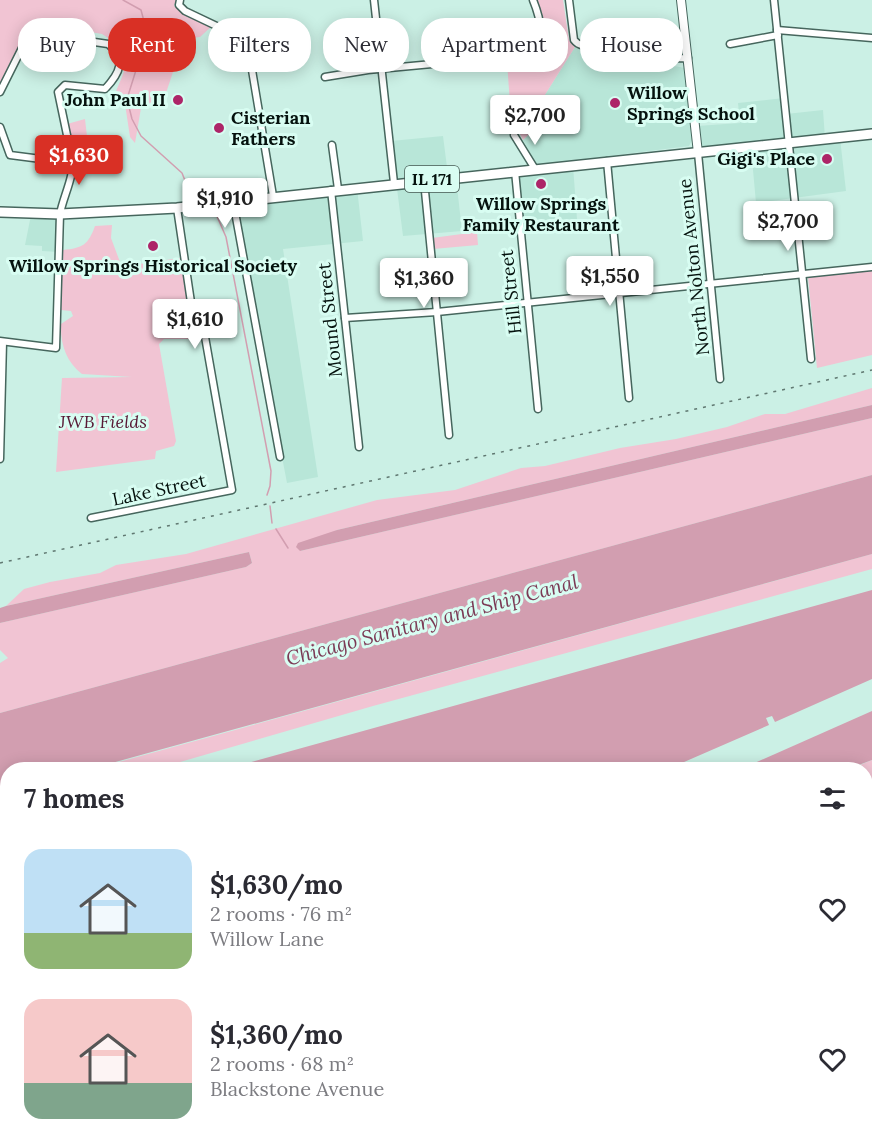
<!DOCTYPE html>
<html lang="en">
<head>
<meta charset="utf-8">
<style>
	:root { --surface:#fff; --page:#f7f7f7; --text:#2b2b33; --muted:#7c7c81; --accent:#d93025 }
	body { margin:0; font-family:Lora,serif; background:var(--page); color:var(--text); height:100vh; display:flex; flex-direction:column; font-size:22px; white-space:nowrap }
	* { box-sizing:border-box; margin:0 }
	p { font-size:20px; color:var(--muted) }
	.icon { flex:none; width:33px; height:33px; fill:none; stroke:currentColor; stroke-width:2; stroke-linecap:round; stroke-linejoin:round }
	.map { position:relative; flex:1; overflow:hidden }
	.drawer { position:absolute; left:0px; top:762px; width:873px; height:384px; display:flex; flex-direction:column; background:var(--surface); border-radius:24px 24px 0 0; box-shadow:0 3px 15px #0003 }
	.drawer>* { flex:none }
	.banner { position:absolute; left:18px; top:18px; width:837px; height:54px; display:flex; gap:12px }
	.price { position:absolute; translate:-50% -51px; padding:0 14px; border-radius:6px; background:#fff; color:#222; font-size:20px; line-height:39px; filter:drop-shadow(0 2px 3px #0008) }
	.price::after { content:''; position:absolute; left:50%; top:36px; width:18px; height:14px; margin-left:-9px; background:inherit; clip-path:polygon(0 0,100% 0,50% 100%) }
	.price.current { background:var(--accent); color:#fff }
	ul { padding:0; list-style:none }
	li { display:flex; align-items:center; gap:18px; height:150px; padding:0 24px }
	li span { display:grid; place-items:center; flex:none; width:168px; height:120px; border-radius:18px; color:#555 }
	li>.icon { margin-inline-start:auto }
	span .icon { width:72px; height:72px; fill:#fffc; stroke-width:1 }
	li b { font-size:26px }
	h2 { display:flex; justify-content:space-between; align-items:center; height:72px; padding:0 24px; font-size:26px }
	.tag { padding:0 21px; border-radius:24px; background:var(--surface); box-shadow:0 3px 15px #0003; font-size:21px; line-height:54px }
	.tag.current { background:var(--accent); color:#fff }
	.map>svg:first-child { display:block }
</style>
</head>
<body>
<div class="map">
<svg width="872" height="1146" viewBox="0 0 872 1146">
	<rect width="100%" height="100%" fill="#cbf0e5"/>
	<g fill="#b8e6d8">
		<polygon points="575,47 583,50 600,50 607,54 685,68 692,140 689,146 537,165 523,140 545,118 542,107 543,98"/>
		<polygon points="784,98 786,114 823,110 825,138 699,152 697,126 740,123 738,103"/>
		<polygon points="443,136 448,175 456,178 462,231 403,236 391,141"/>
		<polygon points="840,138 846,191 756,203 751,148"/>
		<polygon points="573,166 577,219 521,225 514,173"/>
		<polygon points="357,188 363,241 283,249 318,477 287,483 233,202"/>
		<polygon points="31,215 60,216 59,252 42,251 42,246 25,245"/>
		<polygon points="0,935 8,948 7,1059 0,1062"/>
		<polygon points="872,1107 872,1146 839,1146 834,1139 866,1138 866,1111"/>
	</g>
	<g fill="#f1c4d3">
		<path d="M0,0H176L174,6L212,26L200,37L191,38L181,66L173,72L165,96L157,95L149,107L141,108L135,143L130,137L125,104L114,97C120,79 129,68 125,49L102,34L37,23L27,34L0,88Z"/>
		<polygon points="537,0 563,0 569,40 575,47 543,98 542,107 546,118 523,140 511,117 507,62 537,58 546,45"/>
		<polygon points="85,119 88,145 74,148 67,124"/>
		<path d="M112,225L111,238L120,262H124L125,266L180,258L192,319L196,325L190,331V339H164L159,344L176,441L174,446L156,451L155,459L56,472L62,378L132,377L82,374C66,362 60,343 61,324L73,316L71,311L61,310L63,250C83,248 88,245 95,226Z"/>
		<polygon points="477,232 478,245 433,249 432,238"/>
		<polygon points="872,270 872,355 817,368 808,277"/>
		<polygon points="872,388 872,405 337,530 300,551 872,418 872,475 0,713 0,663 8,658 0,650 0,623 246,567 252,563 249,552 6,606 24,589 50,582 100,573 116,565 186,554 377,500 455,490 521,468 545,466 620,448 676,439 727,427 765,414 785,414"/>
		<polygon points="872,554 872,569 373,706 156,769 90,770"/>
		<polygon points="872,760 872,806 866,808 866,770 848,770"/>
		<polygon points="8,1139 117,1138 119,1141 108,1146 0,1146 0,1142"/>
	</g>
	<g fill="#d29eb0">
		<polygon points="872,405 872,418 300,551 296,547 298,543 337,530"/>
		<polygon points="872,475 872,554 90,769 8,770 7,793 0,795 0,713"/>
		<polygon points="249,552 252,563 246,567 0,623 0,608 6,606"/>
		<polygon points="872,590 872,679 775,722 772,716 766,718 769,725 668,769 226,769"/>
		<polygon points="872,711 872,760 848,769 741,769"/>
		<polygon points="7,1082 8,1139 0,1142 0,1085"/>
	</g>
	<g fill="none" stroke-linecap="round" stroke-linejoin="round">
		<g stroke="#d29eb0" stroke-width="1.5">
			<polyline points="123,0 141,10 145,25 140,41 141,54 127,99 132,119 141,136 182,173 188,188 206,200"/>
			<polyline points="216,214 226,237 271,471 270,486 267,495"/>
			<polyline points="270,506 272,523"/>
			<polyline points="276,529 288,548"/>
			<polyline points="44,1138 47,1146"/>
		</g>
		<defs>
			<g id="minor">
				<polyline points="180,0 179,5 185,11 290,61"/>
				<polyline points="374,0 394,183"/>
				<path d="M569,0L574,40C580,48 590,46 600,46C630,45 657,61 688,58"/>
				<polyline points="774,0 811,359"/>
				<polyline points="777,30 872,38"/>
				<polyline points="247,40 273,196"/>
				<polyline points="730,44 778,35"/>
				<path d="M325,77L368,70L530,55C547,44 540,17 533,0"/>
				<path d="M0,92L27,38L33,33L108,44C127,59 120,73 105,89L65,85L58,92L72,159H41L10,155L0,127"/>
				<polyline points="514,135 535,169"/>
				<polyline points="332,145 338,189"/>
				<polyline points="698,153 720,379"/>
				<polyline points="607,161 629,398"/>
				<polyline points="515,171 538,409"/>
				<polyline points="424,181 449,435"/>
				<polyline points="331,190 359,447"/>
				<polyline points="233,201 280,457"/>
				<polyline points="345,318 437,312 872,267"/>
				<path d="M0,341L56,348L60,214C63,197 75,175 72,159"/>
				<polyline points="0,459 3,342"/>
				<polyline points="91,518 232,490 204,331 192,309 177,208"/>
			</g>
			<polyline id="tertiary" points="681,0 698,153"/>
			<polyline id="primary" points="0,212 60,214 177,208 872,134"/>
			<g id="motorway">
				<polyline points="0,831 8,844"/>
				<polyline points="0,885 8,898"/>
				<polyline points="148,1138 152,1146"/>
			</g>
		</defs>
		<use href="#minor" stroke="#46665d" stroke-width="9"/>
		<use href="#tertiary" stroke="#46665d" stroke-width="10"/>
		<use href="#primary" stroke="#46665d" stroke-width="12"/>
		<use href="#motorway" stroke="#46665d" stroke-width="14"/>
		<use href="#minor" stroke="#fff" stroke-width="6"/>
		<use href="#tertiary" stroke="#fff" stroke-width="8"/>
		<use href="#primary" stroke="#fff" stroke-width="9"/>
		<use href="#motorway" stroke="#fff" stroke-width="10"/>
		<g stroke="#607871" stroke-width="1.5" stroke-dasharray="3 6" stroke-linecap="butt">
			<polyline points="0,563 872,370"/>
			<polyline points="866,838 872,836"/>
			<polyline points="866,1109 872,1105"/>
			<polyline points="866,1121 872,1117"/>
			<polyline points="866,1132 872,1128"/>
			<polyline points="852,1141 855,1138"/>
			<polyline points="190,1146 206,1138"/>
		</g>
		<defs>
			<polyline id="motorway-bridge" points="177,1138 181,1146"/>
		</defs>
		<use href="#motorway-bridge" stroke="#46665d" stroke-width="14" stroke-linecap="butt"/>
		<use href="#motorway-bridge" stroke="#fff" stroke-width="10"/>
	</g>
	<g fill="#ad2568" stroke="#d8fdf2" stroke-width="2">
		<circle cx="178" cy="100" r="6"/>
		<circle cx="615" cy="103" r="6"/>
		<circle cx="219" cy="128" r="6"/>
		<circle cx="827" cy="159" r="6"/>
		<circle cx="541" cy="184" r="6"/>
		<circle cx="153" cy="246" r="6"/>
	</g>
	<g text-anchor="middle" stroke-width="6" stroke-linejoin="round" paint-order="stroke">
		<rect fill="#d8fdf2" stroke="#445852" stroke-width="1.5" x="405" y="166" width="54" height="26" rx="4.5"/>
		<g font-size="16" font-weight="bold" fill="#05120e">
			<text x="432" y="185">IL 171</text>
		</g>
		<g font-size="18" font-weight="bold" fill="#05120e" stroke="#d8fdf2" text-anchor="start">
			<text x="627" y="99">Willow<tspan x="627" dy="21">Springs School</tspan></text>
			<text x="166" y="106" text-anchor="end">John Paul II</text>
			<text x="231" y="124">Cisterian<tspan x="231" dy="21">Fathers</tspan></text>
			<text x="815" y="165" text-anchor="end">Gigi's Place</text>
			<text x="541" y="210" text-anchor="middle">Willow Springs<tspan x="541" dy="21">Family Restaurant</tspan></text>
			<text x="153" y="272" text-anchor="middle">Willow Springs Historical Society</text>
		</g>
		<g font-size="18" fill="#05120e" stroke="#d8fdf2">
			<text transform="translate(694 267) rotate(-96)" y="6">North Nolton Avenue</text>
			<text transform="translate(511 292) rotate(-96)" y="6">Hill Street</text>
			<text transform="translate(330 320) rotate(-96)" y="6">Mound Street</text>
			<text transform="translate(159 490) rotate(-12)" y="6">Lake Street</text>
		</g>
		<g font-size="18" font-style="italic" fill="#581a36" stroke="#d8fdf2">
			<text x="103" y="428">JWB Fields</text>
		</g>
		<g font-size="20" font-style="italic" fill="#7b3a55" stroke="#d8fdf2">
			<text transform="translate(432 620) rotate(-15)" y="7">Chicago Sanitary and Ship Canal</text>
		</g>
	</g>
</svg>
<b class="price" style="left:535px;top:146px">$2,700</b>
<b class="price current" style="left:79px;top:186px">$1,630</b>
<b class="price" style="left:225px;top:229px">$1,910</b>
<b class="price" style="left:788px;top:252px">$2,700</b>
<b class="price" style="left:610px;top:307px">$1,550</b>
<b class="price" style="left:424px;top:309px">$1,360</b>
<b class="price" style="left:195px;top:350px">$1,610</b>
<div class="banner">
<a class="tag">Buy</a>
<a class="tag current">Rent</a>
<a class="tag">Filters</a>
<a class="tag">New</a>
<a class="tag">Apartment</a>
<a class="tag">House</a>
</div>
<section class="drawer">
<h2>7 homes<svg class="icon" aria-label="filters" viewBox="0 0 24 24"><path d="M4 7h16M4 17h16"/><circle cx="9" cy="7" r="2"/><circle cx="15" cy="17" r="2"/></svg></h2>
<ul>
<li><span style="background:linear-gradient(#bfe0f5 70%,#8fb573 0)"><svg class="icon" aria-label="home" viewBox="0 0 24 24"><path d="M3 11l9-7 9 7M6 9v11h12V9"/></svg></span><div><b>$1,630/mo</b><p>2 rooms · 76 m²</p><p>Willow Lane</p></div><svg class="icon" aria-label="heart" viewBox="0 0 24 24"><path d="M12 20l-8-8c-3-5 5-10 8-4 3-6 11-1 8 4z"/></svg></li>
<li><span style="background:linear-gradient(#f6c9c9 70%,#7fa58c 0)"><svg class="icon" aria-label="home" viewBox="0 0 24 24"><path d="M3 11l9-7 9 7M6 9v11h12V9"/></svg></span><div><b>$1,360/mo</b><p>2 rooms · 68 m²</p><p>Blackstone Avenue</p></div><svg class="icon" aria-label="heart" viewBox="0 0 24 24"><path d="M12 20l-8-8c-3-5 5-10 8-4 3-6 11-1 8 4z"/></svg></li>
</ul>
</section>
</div>
</body>
</html>
